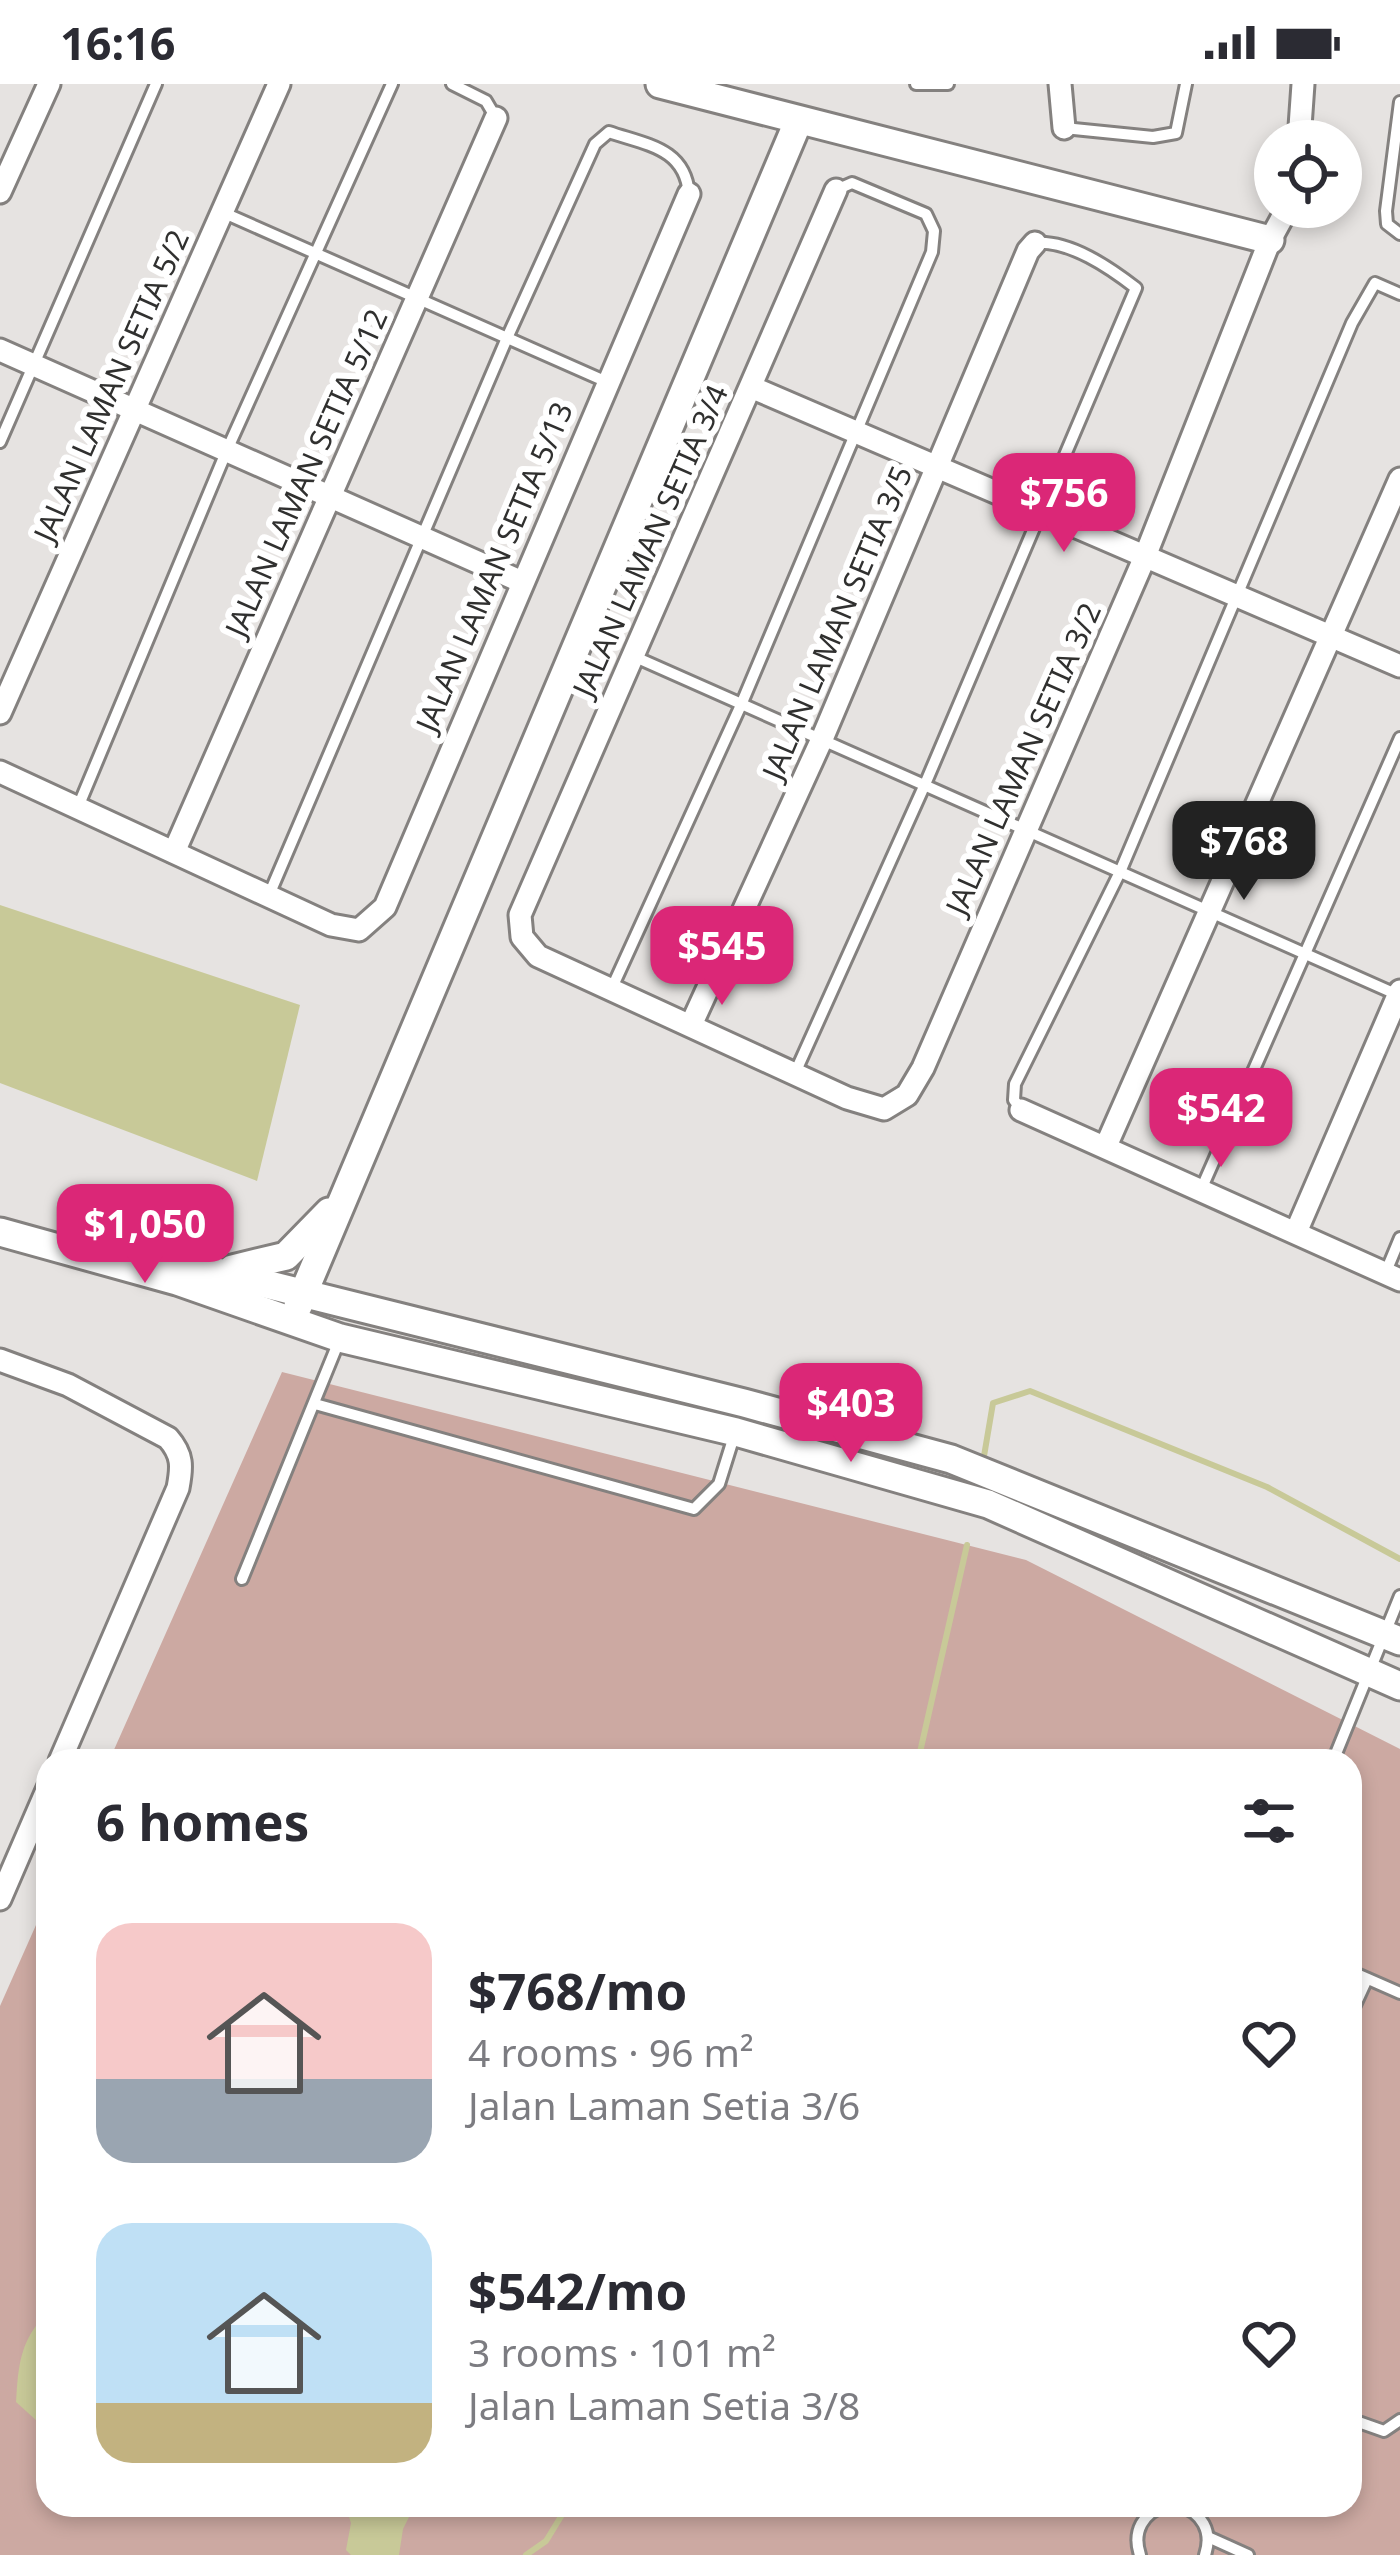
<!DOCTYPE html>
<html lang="en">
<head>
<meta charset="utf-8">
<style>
	:root { --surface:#fff; --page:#f7f7f7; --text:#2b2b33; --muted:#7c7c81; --accent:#db2777 }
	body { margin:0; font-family:"Noto Sans",sans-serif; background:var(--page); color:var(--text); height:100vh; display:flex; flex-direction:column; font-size:45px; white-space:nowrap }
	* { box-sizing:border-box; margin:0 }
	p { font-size:39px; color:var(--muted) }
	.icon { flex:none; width:66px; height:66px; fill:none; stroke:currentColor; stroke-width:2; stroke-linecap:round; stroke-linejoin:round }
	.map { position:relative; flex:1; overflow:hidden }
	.sheet { position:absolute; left:36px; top:1665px; width:1326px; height:768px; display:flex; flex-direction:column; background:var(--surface); border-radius:36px; box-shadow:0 6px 18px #0003 }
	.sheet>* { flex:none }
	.buttons { position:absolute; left:1254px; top:36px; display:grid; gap:24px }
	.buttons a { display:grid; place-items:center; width:108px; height:108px; border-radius:50%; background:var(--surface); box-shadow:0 6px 18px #0003; font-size:60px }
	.price { position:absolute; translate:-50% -102px; padding:0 27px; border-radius:24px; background:var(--accent); color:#fff; font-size:39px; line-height:78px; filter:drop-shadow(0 3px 6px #0008) }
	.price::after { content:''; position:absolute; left:50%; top:72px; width:36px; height:27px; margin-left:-18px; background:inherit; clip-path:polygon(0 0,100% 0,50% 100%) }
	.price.active { background:#222; color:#fff }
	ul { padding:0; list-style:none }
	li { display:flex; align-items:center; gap:36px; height:300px; padding:0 60px }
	li span { display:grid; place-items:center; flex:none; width:336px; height:240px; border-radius:36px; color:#555 }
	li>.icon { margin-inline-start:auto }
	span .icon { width:144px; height:144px; fill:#fffc; stroke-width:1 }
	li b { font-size:51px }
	h2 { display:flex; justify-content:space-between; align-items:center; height:144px; padding:0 60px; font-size:51px }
	.status { display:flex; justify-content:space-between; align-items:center; height:84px; padding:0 60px; background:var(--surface); direction:ltr }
	.status svg { height:33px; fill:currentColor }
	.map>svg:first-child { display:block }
</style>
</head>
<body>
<div class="status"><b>16:16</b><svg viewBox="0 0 49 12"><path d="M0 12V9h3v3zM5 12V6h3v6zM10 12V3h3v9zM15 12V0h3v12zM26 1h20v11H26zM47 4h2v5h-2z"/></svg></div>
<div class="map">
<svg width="1400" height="2471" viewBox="0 0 1400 2471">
	<rect width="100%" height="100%" fill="#e6e3e1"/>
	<polygon fill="#cca9a2" points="282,1288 1026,1476 1400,1665 1400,2471 0,2471 0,1922 48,1814 48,2421 1350,2421 1350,1677 109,1677"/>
	<g fill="#c8c998">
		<polygon points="0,821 300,921 257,1097 0,999"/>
		<path d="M48,2229V2347L16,2318C18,2283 20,2254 48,2229Z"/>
		<polygon points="345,2421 415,2421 403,2445 399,2471 351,2471 346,2466 351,2439"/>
	</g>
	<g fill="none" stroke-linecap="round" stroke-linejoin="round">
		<g stroke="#c8c998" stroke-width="6">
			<polyline points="983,1378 993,1319 1030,1307 1267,1403 1400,1475"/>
			<polyline points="918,1677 967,1461"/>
			<polyline points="526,2471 546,2457 568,2421"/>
		</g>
		<defs>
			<g id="lane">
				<polyline points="452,0 486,17 496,34"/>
				<polyline points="916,0 948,0"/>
				<polyline points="1400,18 1386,127 1387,140 1400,150"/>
				<polyline points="1064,44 1153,53 1176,49 1186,0"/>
				<polyline points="222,128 607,298"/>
				<polyline points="0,358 156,0"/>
				<polyline points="633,572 1398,911"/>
				<polyline points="78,723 227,366 392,0"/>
				<path d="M269,811L507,254L595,60L609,48C647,61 685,64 689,110"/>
				<polyline points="611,906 741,621 932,168 934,147 926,130 852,99 836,106"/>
				<path d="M795,989L926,698L1136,204C1110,184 1070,156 1035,159"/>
				<polyline points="1021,1025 1014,1016 1015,1000 1120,788 1352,239 1375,199 1400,210"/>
				<polyline points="1200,1108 1400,654"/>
				<polyline points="1385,1190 1400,1154"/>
				<polyline points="315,1320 694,1425 719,1400 735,1349"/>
				<polyline points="242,1495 339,1257"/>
				<polyline points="1333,1677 1400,1512"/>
				<polyline points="1350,1887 1400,1909"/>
				<polyline points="1350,1932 1367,1895"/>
				<polyline points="1350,2335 1384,2347 1400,2336"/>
				<path d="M1179,2421C1202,2429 1213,2447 1205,2471"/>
				<polyline points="1208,2453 1248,2471"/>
				<path d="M1140,2471C1132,2447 1143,2429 1166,2421"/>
			</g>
			<g id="street">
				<polyline points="1060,0 1064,44"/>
				<polyline points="1299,57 1303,0"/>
				<polyline points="836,106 520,831 522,853 538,872 847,1014 884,1025 907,1011 923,984 1144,475 1270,156 1288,123"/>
				<polyline points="0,108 49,0"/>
				<polyline points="0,266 520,497"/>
				<polyline points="751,303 1400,582"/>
				<polyline points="0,629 279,0"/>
				<polyline points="0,688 331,841 359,846 385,823 689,110"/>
				<polyline points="174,768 496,34"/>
				<polyline points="691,941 822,655 1028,167 1035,159"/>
				<polyline points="1021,1026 1400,1196"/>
				<polyline points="1106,1062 1400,395"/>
				<polyline points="1296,1148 1400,907"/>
				<path d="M0,1276L68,1301L168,1354C183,1371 182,1383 178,1404L60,1677"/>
				<polyline points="0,1815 48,1704"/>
			</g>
			<g id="secondary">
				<polyline points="660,0 1270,156"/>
				<polyline points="0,1148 177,1197 340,1254 736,1348 988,1420 1400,1602"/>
				<polyline points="161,1174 744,1319 951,1375 1400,1557"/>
				<polyline points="232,1185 286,1172 329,1128"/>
				<polyline points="298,1222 798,38"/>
			</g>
		</defs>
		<use href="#lane" stroke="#84817f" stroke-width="16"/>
		<use href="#street" stroke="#84817f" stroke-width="27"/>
		<use href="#secondary" stroke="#84817f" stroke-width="33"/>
		<use href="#lane" stroke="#fff" stroke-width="10"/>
		<use href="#street" stroke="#fff" stroke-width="21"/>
		<use href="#secondary" stroke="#fff" stroke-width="27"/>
	</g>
	<g text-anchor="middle" stroke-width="12" stroke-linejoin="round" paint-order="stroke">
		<g font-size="30" fill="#30302f" stroke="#fff">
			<text transform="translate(112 302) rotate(-66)" y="10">JALAN LAMAN SETIA 5/2</text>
			<text transform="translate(307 389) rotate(-66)" y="10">JALAN LAMAN SETIA 5/12</text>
			<text transform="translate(651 457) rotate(-66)" y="10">JALAN LAMAN SETIA 3/4</text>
			<text transform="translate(495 483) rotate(-67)" y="10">JALAN LAMAN SETIA 5/13</text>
			<text transform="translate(838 539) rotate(-67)" y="10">JALAN LAMAN SETIA 3/5</text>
			<text transform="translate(1024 675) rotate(-66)" y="10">JALAN LAMAN SETIA 3/2</text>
		</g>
	</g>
</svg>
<div class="buttons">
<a><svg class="icon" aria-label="locate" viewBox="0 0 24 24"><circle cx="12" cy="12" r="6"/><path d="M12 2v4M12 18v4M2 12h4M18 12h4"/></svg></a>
</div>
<b class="price" style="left:1064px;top:471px">$756</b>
<b class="price active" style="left:1244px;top:819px">$768</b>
<b class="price" style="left:722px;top:924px">$545</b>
<b class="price" style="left:1221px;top:1086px">$542</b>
<b class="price" style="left:145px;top:1202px">$1,050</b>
<b class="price" style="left:851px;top:1381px">$403</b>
<section class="sheet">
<h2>6 homes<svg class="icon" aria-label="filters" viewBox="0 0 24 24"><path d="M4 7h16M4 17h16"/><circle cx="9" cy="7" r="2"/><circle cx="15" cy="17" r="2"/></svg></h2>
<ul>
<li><span style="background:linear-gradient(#f6c9c9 65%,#9aa5b1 0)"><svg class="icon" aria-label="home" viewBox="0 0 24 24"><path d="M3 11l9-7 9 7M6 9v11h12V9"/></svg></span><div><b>$768/mo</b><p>4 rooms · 96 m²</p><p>Jalan Laman Setia 3/6</p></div><svg class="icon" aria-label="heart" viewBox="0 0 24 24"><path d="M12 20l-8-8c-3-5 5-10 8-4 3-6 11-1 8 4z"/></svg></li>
<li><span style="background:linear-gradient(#bfe0f5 75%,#c2b280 0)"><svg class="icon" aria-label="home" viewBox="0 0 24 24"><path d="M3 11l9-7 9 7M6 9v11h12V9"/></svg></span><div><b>$542/mo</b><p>3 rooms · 101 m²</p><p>Jalan Laman Setia 3/8</p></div><svg class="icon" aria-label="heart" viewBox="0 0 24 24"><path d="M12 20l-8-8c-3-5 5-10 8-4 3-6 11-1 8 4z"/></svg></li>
</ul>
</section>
</div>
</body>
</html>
